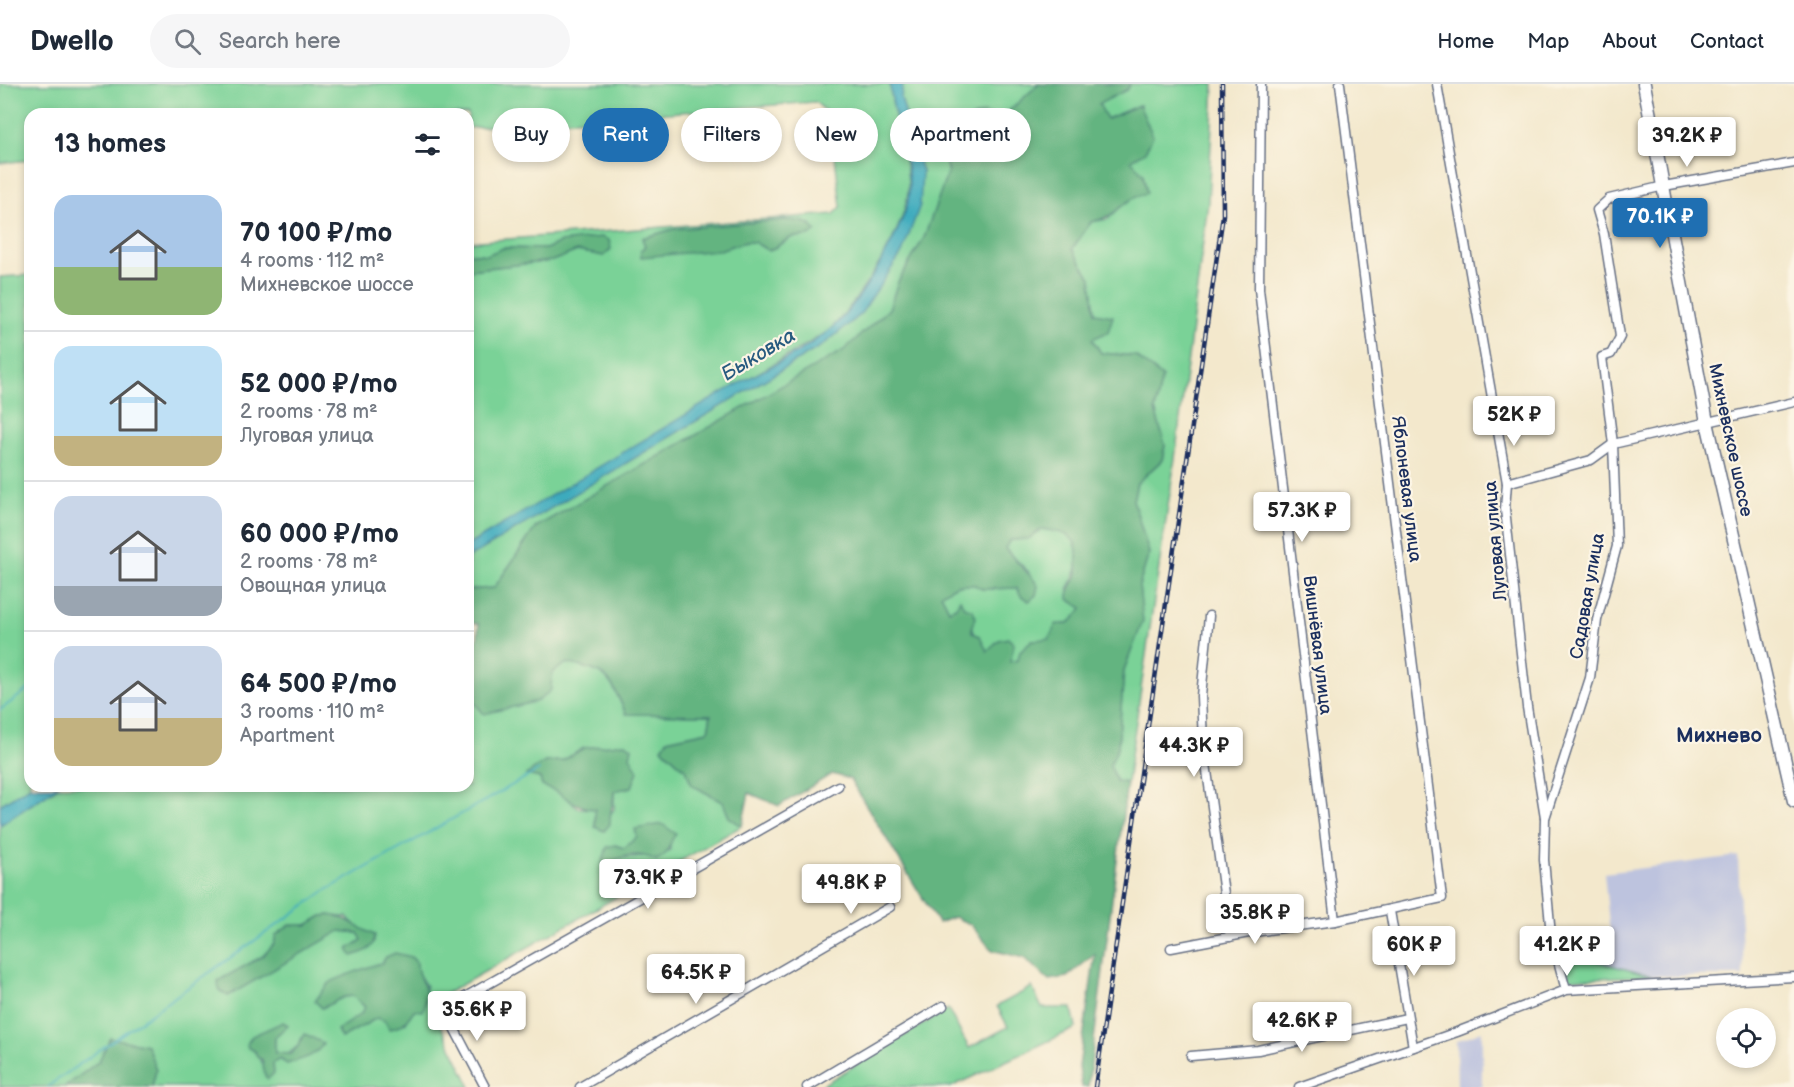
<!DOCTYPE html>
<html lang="en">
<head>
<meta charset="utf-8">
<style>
	:root { --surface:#fff; --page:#f6f6f7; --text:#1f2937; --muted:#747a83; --line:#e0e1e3; --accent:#1f6fb2 }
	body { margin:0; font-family:"Balsamiq Sans",sans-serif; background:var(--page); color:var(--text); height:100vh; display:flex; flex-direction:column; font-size:22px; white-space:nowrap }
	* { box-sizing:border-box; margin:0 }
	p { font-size:20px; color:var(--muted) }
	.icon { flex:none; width:33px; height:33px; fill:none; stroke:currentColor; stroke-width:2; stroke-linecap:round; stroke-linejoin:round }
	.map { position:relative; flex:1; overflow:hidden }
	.side { position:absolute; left:24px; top:24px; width:450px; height:684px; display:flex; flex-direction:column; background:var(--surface); border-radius:18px; box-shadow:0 3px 9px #0003 }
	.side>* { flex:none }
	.top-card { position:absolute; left:492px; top:24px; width:570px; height:54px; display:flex; gap:12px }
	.controls { position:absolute; left:1716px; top:924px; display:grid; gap:12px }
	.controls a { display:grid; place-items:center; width:60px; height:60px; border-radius:50%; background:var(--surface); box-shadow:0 3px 9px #0003; font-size:30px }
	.price { position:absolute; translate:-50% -51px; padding:0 14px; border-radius:6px; background:#fff; color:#222; font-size:20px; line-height:39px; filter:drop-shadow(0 2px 3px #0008) }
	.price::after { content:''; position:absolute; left:50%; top:36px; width:18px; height:14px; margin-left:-9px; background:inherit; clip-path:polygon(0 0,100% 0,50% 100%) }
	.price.selected { background:var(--accent); color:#fff }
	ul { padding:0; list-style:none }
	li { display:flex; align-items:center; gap:18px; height:150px; padding:0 30px }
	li+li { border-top:2px solid var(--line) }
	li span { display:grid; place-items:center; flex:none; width:168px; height:120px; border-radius:18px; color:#555 }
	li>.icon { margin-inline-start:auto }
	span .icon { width:72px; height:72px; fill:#fffc; stroke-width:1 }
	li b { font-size:26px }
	h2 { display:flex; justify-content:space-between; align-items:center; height:72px; padding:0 30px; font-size:26px }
	.pill { padding:0 21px; border-radius:27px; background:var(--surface); box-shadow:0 3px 9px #0003; font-size:21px; line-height:54px }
	.pill.selected { background:var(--accent); color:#fff }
	header { display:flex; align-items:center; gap:36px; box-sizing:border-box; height:84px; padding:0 30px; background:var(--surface); border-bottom:2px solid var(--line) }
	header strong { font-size:28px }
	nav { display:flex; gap:33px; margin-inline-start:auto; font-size:21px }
	.search { width:420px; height:54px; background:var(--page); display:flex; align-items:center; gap:15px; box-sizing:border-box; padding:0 21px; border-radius:33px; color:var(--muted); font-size:22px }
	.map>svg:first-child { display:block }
</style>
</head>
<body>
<header>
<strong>Dwello</strong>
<div class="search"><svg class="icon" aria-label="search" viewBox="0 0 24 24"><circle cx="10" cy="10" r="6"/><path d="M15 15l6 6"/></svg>Search here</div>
<nav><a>Home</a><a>Map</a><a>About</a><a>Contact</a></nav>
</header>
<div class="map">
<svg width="1794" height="1003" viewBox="0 0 1794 1003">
	<rect width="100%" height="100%" fill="#fcf5e5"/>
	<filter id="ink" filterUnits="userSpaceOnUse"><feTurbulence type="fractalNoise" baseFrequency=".0167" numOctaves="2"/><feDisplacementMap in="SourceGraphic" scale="12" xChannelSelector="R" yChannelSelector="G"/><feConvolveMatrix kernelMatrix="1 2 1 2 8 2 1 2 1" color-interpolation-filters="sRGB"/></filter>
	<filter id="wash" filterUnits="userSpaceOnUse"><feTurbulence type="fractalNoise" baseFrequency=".008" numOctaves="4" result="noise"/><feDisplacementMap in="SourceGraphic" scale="24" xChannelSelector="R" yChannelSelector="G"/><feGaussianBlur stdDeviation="1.35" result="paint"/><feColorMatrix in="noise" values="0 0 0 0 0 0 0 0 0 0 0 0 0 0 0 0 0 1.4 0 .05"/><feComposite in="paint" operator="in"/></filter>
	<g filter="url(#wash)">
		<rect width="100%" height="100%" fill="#f3e8cc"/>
		<g fill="#bdc3de">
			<polygon points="1738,772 1743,892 1651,892 1566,869 1567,863 1611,860 1604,789"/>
			<polygon points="1482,947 1482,1003 1457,1003 1456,957"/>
		</g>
		<g fill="#7ad297" stroke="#4a807a" stroke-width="1.5" fill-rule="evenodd">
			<path d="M0,0H890C892,34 907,66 908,100C910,142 858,217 829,247L468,461V186L552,177L577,167L604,172L561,158L546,165L503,164L488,171L468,169V158L834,130L841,123L830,31L815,18L468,44V30H30V76L0,79ZM785,136L811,140L809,152L792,153L769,167L754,158H745L719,166H641L645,162L642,154L674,145Z"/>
			<polygon points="903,0 1039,0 1000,35 948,88 924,154 898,198 889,225 845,266 536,443 494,504 468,506 468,474 823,261 860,231 922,88 901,14"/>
			<polygon points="1130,0 1214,0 1208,119 1174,382 1127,699 1116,697 1110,681 1118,663 1124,586 1142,537 1139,502 1149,469 1133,416 1137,399 1162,376 1165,361 1155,326 1162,293 1135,272 1101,269 1092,255 1095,229 1091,194 1072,165 1091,138 1108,135 1131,113 1130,76 1140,21 1107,35 1098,20 1128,5"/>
			<polygon points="30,191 30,702 0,721 0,193"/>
			<path d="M1042,445C1051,447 1063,447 1070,452C1086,463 1076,492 1068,505L1083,524C1075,534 1070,542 1056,541L1049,555L1021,567L1018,576L1010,579L999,556L987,567C974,552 969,538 956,523L949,526L941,510L957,501H975L982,505L1017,504L1029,488L1004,464L1010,456L1028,455Z"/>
			<path d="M567,579C609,589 608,591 626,630L711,631L708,647L667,656L662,664L686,686L692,701L723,718L729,733L742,742L433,917V926L471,1003H152L156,986L110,954L99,977L65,1003H0V741L59,702H468V611L484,629ZM626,659L632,664L614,707V725L609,732L596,725L578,724L559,707L542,702L540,694L527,691L545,678L562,677L584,664ZM636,745L670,757V766L656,776L649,772L616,774L615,761L624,764L637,753ZM322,832L347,833L359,845L369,866L358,849L340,847L218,897L263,872L274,860L276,851L290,842L307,841ZM386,873L417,888L426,902L405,940L377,934L341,954L338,946L361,930L365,923L354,912L344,913L331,899C346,893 367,881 382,880ZM275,953V969L287,971L299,961L302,953L301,974L287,980L279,975L265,983L252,964Z"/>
			<polygon points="1566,869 1651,892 1569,895"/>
			<polygon points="1032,903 1042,924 1072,924 1076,944 951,1003 819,1003 948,925 969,964 1008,943 997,922"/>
		</g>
		<g fill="#63b480" stroke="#3f726f" stroke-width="1.5" fill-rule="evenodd">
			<path d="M1039,0H1130L1128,5L1099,20L1107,35L1139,21L1153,52L1145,68L1131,76L1143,90L1147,109C1120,116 1119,133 1091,138L1072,165L1091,194L1095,229L1113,232L1108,248L1092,255L1101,269L1135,272L1162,293L1155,326L1165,361L1162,376L1137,399L1133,416L1149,469L1139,502L1143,537L1124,586L1118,663L1110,681L1116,697L1127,699L1088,1003H1082L1079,983L1095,870L1067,893L1049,896L1024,874L992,866L970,840L954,833L938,839L850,695L832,690L779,722L749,709L742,742L729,733L723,718L692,701L686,686L662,664L667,656L708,647L711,631L626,630C609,591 609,589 567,579L552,589L551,606L538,617L484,630L468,611V561L477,557L479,540L468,538V506L494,504L536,443L844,266L889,225L898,198L924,154L948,88L938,55L951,42L984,29L1000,35ZM1042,445C1061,448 1079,450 1077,473C1077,479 1078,487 1076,493C1072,502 1068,504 1068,515L1082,524C1075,534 1070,542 1056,540L1049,555L1032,556L1020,567L1018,576L1010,578L1014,560L1008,554L999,556L987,567L980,552L972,549V541L976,534L973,526L964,523L960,515L956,523L949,526L941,510L957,501H975L982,505L1017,504L1021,512L1029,517L1036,511L1038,502C1029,487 1015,478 1005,464L1010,456L1028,455Z"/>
			<path d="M785,136C798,137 808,136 816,147L809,152L792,153L769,167L754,158H745L719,166L641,173V166L645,162L642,154L674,145Z"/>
			<polygon points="601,153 609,156 611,165 604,172 577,167 552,177 468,186 468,169 487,171 503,164 546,165 561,158"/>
			<path d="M626,659L632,664L630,672L638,687L632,703L614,707C614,719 609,729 610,740L604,747L595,743V725C571,723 566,709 542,702L540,694L526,691L545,678L562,677L584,664Z"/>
			<path d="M662,740L676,750C667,760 671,771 656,776C642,769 620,769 611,781L602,780L607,763L615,761L624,764L637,753L635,745Z"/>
			<path d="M330,831C351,834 356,844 375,851C374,866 365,868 352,872L348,865L362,856L358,849L340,847L228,912L219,906L218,897L263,872L274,860L276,851L290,841H307L322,832Z"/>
			<path d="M395,869L411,873L417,879C417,902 432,897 423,927L414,926C407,937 403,943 389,945L385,937L377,934L341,954L337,946L361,930L365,923L353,912L344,913L322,924L315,917C320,911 325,902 331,898C338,894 375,880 382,879L386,873Z"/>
			<path d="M283,938L288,941L275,953V969L291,970L299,961L305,950L323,959C317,973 300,975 287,980L280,975L273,979L274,989L268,995L265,992L262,975L258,974L255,967L248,964L247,960L252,952Z"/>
			<polygon points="110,954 147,961 156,986 152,1003 65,1003 99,977"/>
		</g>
		<g fill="#3eabbd" stroke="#2c6d8e" stroke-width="1.5">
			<path d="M890,0H903L901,14L922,88L920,121L902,169L860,231L823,261L468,474V461C553,411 637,360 722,309C757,288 796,273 828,247C857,224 894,160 906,125C918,89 892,38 890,0Z"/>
			<polygon points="30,702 59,702 0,741 0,721"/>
		</g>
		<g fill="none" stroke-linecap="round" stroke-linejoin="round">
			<g stroke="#3eabbd" stroke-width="2">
				<polyline points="0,626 30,604"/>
				<polyline points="47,1003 325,807 539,686"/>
			</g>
		</g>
	</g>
	<g filter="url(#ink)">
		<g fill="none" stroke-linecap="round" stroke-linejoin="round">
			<defs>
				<g id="street">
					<polyline points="1261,0 1259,205 1335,837 1442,814 1340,0"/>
					<polyline points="1437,0 1507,399 1505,425 1527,623 1545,733"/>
					<polyline points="1507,399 1591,376 1613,360 1794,318"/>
					<polyline points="1209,532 1201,612 1203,658 1230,853"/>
					<polyline points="1390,827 1413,963"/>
					<polyline points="1171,864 1254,848 1335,837"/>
					<polyline points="1566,906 1551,851 1544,776 1545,734 1590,594 1597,536 1617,462 1613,360 1602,273 1611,270 1620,253 1619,245 1604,150 1597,126 1609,115 1664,102 1794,79"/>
					<polyline points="1191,972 1258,966 1407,934"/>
					<polyline points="485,1003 444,925 838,702"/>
					<polyline points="580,1003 890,823"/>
					<polyline points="807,1003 943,922"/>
					<polyline points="1299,1003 1457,948 1566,906 1794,893"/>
				</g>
				<polyline id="secondary" points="1644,0 1707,338 1794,717"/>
			</defs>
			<use href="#street" stroke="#677084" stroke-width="11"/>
			<use href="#secondary" stroke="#677084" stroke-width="15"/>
			<use href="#street" stroke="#fff" stroke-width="8"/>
			<use href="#secondary" stroke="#fff" stroke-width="12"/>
			<defs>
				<polyline id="rail" points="1095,1003 1223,131 1222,0"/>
			</defs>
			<use href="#rail" stroke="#1b2f5e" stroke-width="4.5"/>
			<use href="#rail" stroke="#fcf5e5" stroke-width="2" stroke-dasharray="7" stroke-linecap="butt"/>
		</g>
	</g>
	<g text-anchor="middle" stroke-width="4.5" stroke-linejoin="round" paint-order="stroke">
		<g font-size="18" fill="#1b2f5e" stroke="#fcf5e5">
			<text transform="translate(1731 356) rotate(78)" y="6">Михневское шоссе</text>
			<text transform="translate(1407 405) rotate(83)" y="6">Яблоневая улица</text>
			<text transform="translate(1495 457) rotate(-95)" y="6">Луговая улица</text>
			<text transform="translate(1587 512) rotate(-80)" y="6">Садовая улица</text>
			<text transform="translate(1318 561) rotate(83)" y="6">Вишнёвая улица</text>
		</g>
		<g font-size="20" font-style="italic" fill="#275a7f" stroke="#fcf5e5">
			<text transform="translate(758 270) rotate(-31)" y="7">Быковка</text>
		</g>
		<g font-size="21" font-weight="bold" fill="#1b2f5e" stroke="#fcf5e5">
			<text x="1719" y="658">Михнево</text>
		</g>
	</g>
</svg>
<div class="controls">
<a><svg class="icon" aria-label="locate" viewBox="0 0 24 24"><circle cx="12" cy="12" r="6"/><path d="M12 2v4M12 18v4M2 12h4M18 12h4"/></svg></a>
</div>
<b class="price" style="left:1687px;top:84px">39.2K ₽</b>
<b class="price selected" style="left:1660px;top:165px">70.1K ₽</b>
<b class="price" style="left:1514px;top:363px">52K ₽</b>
<b class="price" style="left:1302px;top:459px">57.3K ₽</b>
<b class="price" style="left:1194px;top:694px">44.3K ₽</b>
<b class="price" style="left:648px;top:826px">73.9K ₽</b>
<b class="price" style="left:851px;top:831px">49.8K ₽</b>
<b class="price" style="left:1255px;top:861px">35.8K ₽</b>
<b class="price" style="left:1414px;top:893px">60K ₽</b>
<b class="price" style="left:1567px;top:893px">41.2K ₽</b>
<b class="price" style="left:696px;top:921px">64.5K ₽</b>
<b class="price" style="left:477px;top:958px">35.6K ₽</b>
<b class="price" style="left:1302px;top:969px">42.6K ₽</b>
<div class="top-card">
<a class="pill">Buy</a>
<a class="pill selected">Rent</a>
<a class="pill">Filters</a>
<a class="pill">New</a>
<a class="pill">Apartment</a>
</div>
<section class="side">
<h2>13 homes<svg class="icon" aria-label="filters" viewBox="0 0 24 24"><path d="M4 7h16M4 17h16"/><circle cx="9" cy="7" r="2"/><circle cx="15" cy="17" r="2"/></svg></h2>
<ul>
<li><span style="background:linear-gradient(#a9c7e8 60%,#8fb573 0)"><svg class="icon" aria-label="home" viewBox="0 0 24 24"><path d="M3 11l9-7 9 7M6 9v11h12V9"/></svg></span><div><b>70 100 ₽/mo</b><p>4 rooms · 112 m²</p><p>Михневское шоссе</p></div></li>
<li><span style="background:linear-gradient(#bfe0f5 75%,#c2b280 0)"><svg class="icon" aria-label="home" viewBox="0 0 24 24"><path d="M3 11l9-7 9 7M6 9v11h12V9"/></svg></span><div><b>52 000 ₽/mo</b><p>2 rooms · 78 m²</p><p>Луговая улица</p></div></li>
<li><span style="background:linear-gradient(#c9d6e8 75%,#9aa5b1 0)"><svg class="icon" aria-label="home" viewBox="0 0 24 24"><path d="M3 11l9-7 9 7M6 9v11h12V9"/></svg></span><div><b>60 000 ₽/mo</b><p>2 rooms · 78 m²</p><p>Овощная улица</p></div></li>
<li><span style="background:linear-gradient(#c9d6e8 60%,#c2b280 0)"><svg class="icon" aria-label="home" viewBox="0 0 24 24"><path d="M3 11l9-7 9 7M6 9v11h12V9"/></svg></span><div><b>64 500 ₽/mo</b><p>3 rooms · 110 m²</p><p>Apartment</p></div></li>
</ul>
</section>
</div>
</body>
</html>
